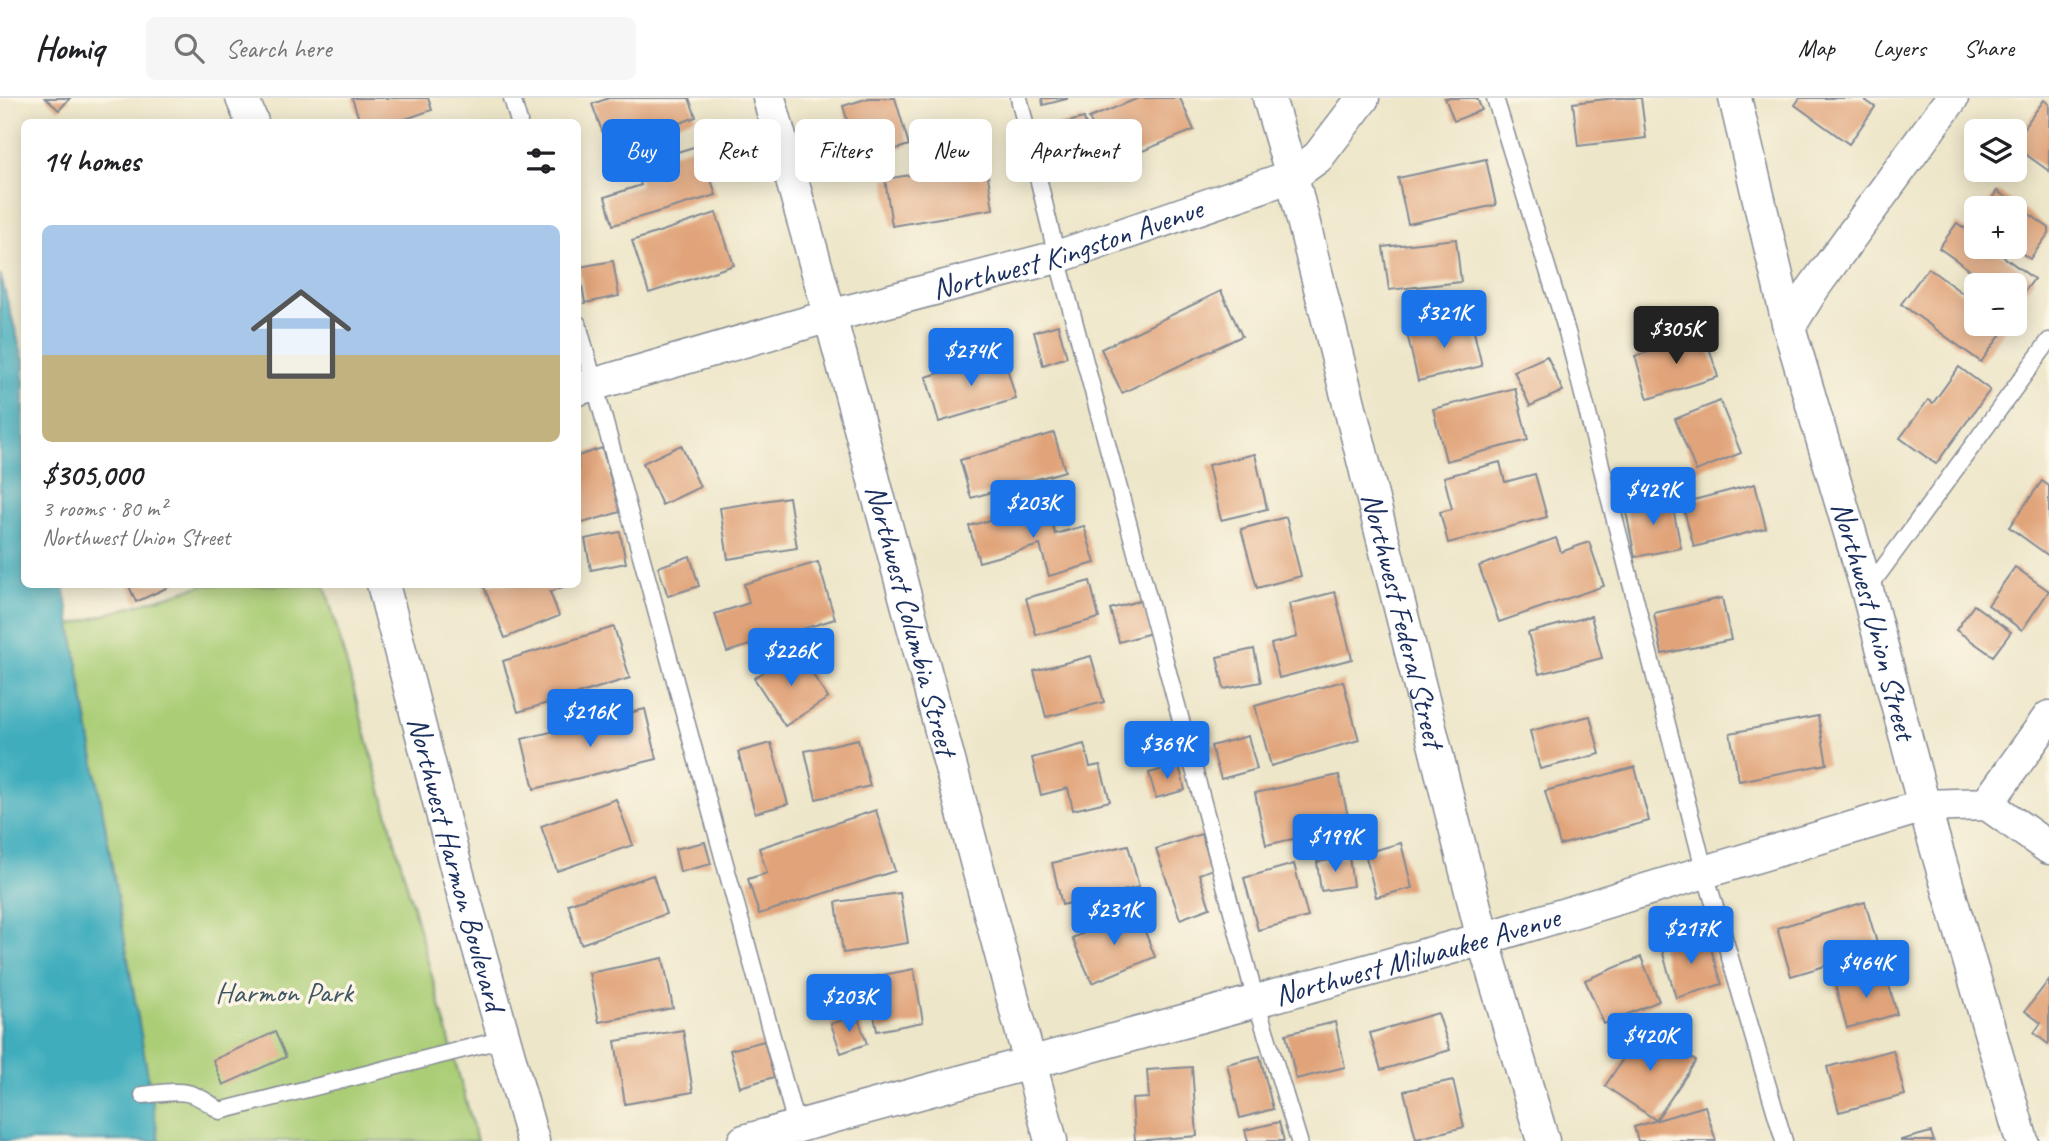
<!DOCTYPE html>
<html lang="en">
<head>
<meta charset="utf-8">
<style>
	:root { --surface:#fff; --page:#f6f6f6; --text:#202124; --muted:#757577; --line:#e0e0e0; --accent:#1a73e8 }
	body { margin:0; font-family:Caveat,sans-serif; background:var(--page); color:var(--text); height:100vh; display:flex; flex-direction:column; font-size:26px; white-space:nowrap }
	* { box-sizing:border-box; margin:0 }
	p { font-size:23px; color:var(--muted) }
	.icon { flex:none; width:38px; height:38px; fill:none; stroke:currentColor; stroke-width:2; stroke-linecap:round; stroke-linejoin:round }
	.map { position:relative; flex:1; overflow:hidden }
	.side { position:absolute; left:21px; top:21px; width:560px; height:469px; display:flex; flex-direction:column; background:var(--surface); border-radius:10px; box-shadow:0 4px 18px #0003 }
	.side>* { flex:none }
	.top-card { position:absolute; left:602px; top:21px; width:665px; height:63px; display:flex; gap:14px }
	.controls { position:absolute; left:1964px; top:21px; display:grid; gap:14px }
	.controls a { display:grid; place-items:center; width:63px; height:63px; border-radius:10px; background:var(--surface); box-shadow:0 4px 18px #0003; font-size:35px }
	.price { position:absolute; translate:-50% -60px; padding:0 16px; border-radius:7px; background:var(--accent); color:#fff; font-size:23px; line-height:46px; filter:drop-shadow(0 2px 4px #0008) }
	.price::after { content:''; position:absolute; left:50%; top:42px; width:21px; height:16px; margin-left:-10px; background:inherit; clip-path:polygon(0 0,100% 0,50% 100%) }
	.price.selected { background:#222; color:#fff }
	ul { padding:0; list-style:none }
	li { display:grid; align-content:center; gap:14px; height:371px; padding:0 21px }
	li span { display:grid; place-items:center; height:217px; border-radius:10px; color:#555 }
	li>.icon { margin-inline-start:auto }
	span .icon { width:126px; height:126px; fill:#fffc; stroke-width:1 }
	li b { font-size:30px }
	h2 { display:flex; justify-content:space-between; align-items:center; height:84px; padding:0 21px; font-size:30px }
	.pill { padding:0 24px; border-radius:10px; background:var(--surface); box-shadow:0 4px 18px #0003; font-size:24px; line-height:63px }
	.pill.selected { background:var(--accent); color:#fff }
	header { display:flex; align-items:center; gap:42px; box-sizing:border-box; height:98px; padding:0 35px; background:var(--surface); border-bottom:2px solid var(--line) }
	header strong { font-size:33px }
	nav { display:flex; gap:38px; margin-inline-start:auto; font-size:24px }
	.search { width:490px; height:63px; background:var(--page); display:flex; align-items:center; gap:18px; box-sizing:border-box; padding:0 24px; border-radius:10px; color:var(--muted); font-size:26px }
	.map>svg:first-child { display:block }
</style>
</head>
<body>
<header>
<strong>Homiq</strong>
<div class="search"><svg class="icon" aria-label="search" viewBox="0 0 24 24"><circle cx="10" cy="10" r="6"/><path d="M15 15l6 6"/></svg>Search here</div>
<nav><a>Map</a><a>Layers</a><a>Share</a></nav>
</header>
<div class="map">
<svg width="2049" height="1043" viewBox="0 0 2049 1043">
	<rect width="100%" height="100%" fill="#fcf5e5"/>
	<filter id="ink" filterUnits="userSpaceOnUse"><feTurbulence type="fractalNoise" baseFrequency=".0143" numOctaves="2"/><feDisplacementMap in="SourceGraphic" scale="14" xChannelSelector="R" yChannelSelector="G"/><feConvolveMatrix kernelMatrix="1 2 1 2 8 2 1 2 1" color-interpolation-filters="sRGB"/></filter>
	<filter id="wash" filterUnits="userSpaceOnUse"><feTurbulence type="fractalNoise" baseFrequency=".00686" numOctaves="4" result="noise"/><feDisplacementMap in="SourceGraphic" scale="28" xChannelSelector="R" yChannelSelector="G"/><feGaussianBlur stdDeviation="1.57" result="paint"/><feColorMatrix in="noise" values="0 0 0 0 0 0 0 0 0 0 0 0 0 0 0 0 0 1.4 0 .05"/><feComposite in="paint" operator="in"/></filter>
	<g filter="url(#wash)">
		<rect width="100%" height="100%" fill="#ede6c9"/>
		<polygon fill="#aacd76" stroke="#627e6a" stroke-width="2" points="203,487 325,487 477,1043 159,1043 71,527"/>
		<polygon fill="#3fadbd" stroke="#2d6e8e" stroke-width="2" points="0,176 24,263 24,486 64,487 159,1043 0,1043"/>
		<g id="blocks">
			<g fill="#e1a47a">
				<polygon points="45,0 70,0 59,12"/>
				<polygon points="352,0 428,0 432,12 397,24 360,24"/>
				<polygon points="609,0 689,0 696,19 609,52 592,6"/>
				<polygon points="869,0 895,0 909,47 859,63 843,8"/>
				<polygon points="1042,0 1067,0 1067,1 1043,7"/>
				<polygon points="1139,0 1180,0 1194,32 1108,67 1089,20"/>
				<polygon points="1445,0 1477,0 1482,12 1454,23"/>
				<polygon points="1615,0 1641,0 1646,40 1578,48 1573,5"/>
				<polygon points="1800,0 1862,0 1875,9 1849,46 1795,7"/>
				<polygon points="2044,2 2049,6 2049,73 2014,48 2014,43"/>
				<polygon points="1084,20 1096,67 1051,78 1039,31"/>
				<polygon points="700,47 716,97 613,127 605,99 641,87 635,67"/>
				<polygon points="1486,61 1496,107 1408,126 1398,80"/>
				<polygon points="986,65 993,111 892,128 885,81"/>
				<polygon points="1997,93 2049,130 2049,135 2030,161 2014,150 2014,110 1985,110"/>
				<polygon points="716,115 734,167 649,195 632,143"/>
				<polygon points="1957,125 1976,138 1976,149 1990,149 2034,181 2016,205 2014,187 1991,187 1939,150"/>
				<polygon points="1456,141 1461,184 1389,192 1383,149"/>
				<polygon points="613,163 619,198 585,205 579,169"/>
				<polygon points="1928,170 1976,205 1976,226 2007,228 1981,264 1901,206"/>
				<polygon points="1221,193 1242,238 1122,295 1101,251"/>
				<polygon points="1471,221 1482,268 1418,283 1407,235"/>
				<polygon points="1058,227 1067,259 1043,267 1034,234"/>
				<polygon points="1705,236 1718,279 1648,301 1635,258"/>
				<polygon points="1003,256 1016,301 939,324 926,279"/>
				<polygon points="1547,258 1563,293 1530,308 1514,273"/>
				<polygon points="1959,269 1990,292 1936,366 1900,340 1928,302 1933,305"/>
				<polygon points="1515,290 1528,342 1446,363 1433,311"/>
				<polygon points="1720,303 1741,355 1696,373 1675,321"/>
				<polygon points="1054,335 1065,373 971,400 960,362"/>
				<polygon points="681,347 700,389 662,407 643,365"/>
				<polygon points="602,350 620,414 579,426 578,358"/>
				<polygon points="1255,356 1267,411 1221,422 1208,367"/>
				<polygon points="1500,364 1505,384 1535,376 1547,419 1448,445 1440,414 1452,411 1444,379"/>
				<polygon points="2042,383 2049,388 2049,458 2009,429"/>
				<polygon points="1755,386 1766,430 1694,449 1682,405"/>
				<polygon points="789,399 797,450 728,461 720,410"/>
				<polygon points="1671,400 1681,450 1635,459 1625,408"/>
				<polygon points="1047,406 1055,436 1084,428 1095,465 1049,478 1040,447 979,464 969,428"/>
				<polygon points="1286,419 1301,478 1257,490 1241,431"/>
				<polygon points="620,434 626,465 591,472 585,441"/>
				<polygon points="1556,440 1561,454 1589,444 1604,488 1499,524 1479,468"/>
				<polygon points="690,458 699,488 668,498 658,469"/>
				<polygon points="818,464 835,521 727,554 715,516 749,505 744,486"/>
				<polygon points="2015,469 2049,493 2022,532 1988,507"/>
				<polygon points="1090,483 1099,520 1036,537 1026,500"/>
				<polygon points="128,486 175,486 136,504"/>
				<polygon points="490,486 562,486 563,489 550,494 559,518 505,540 484,489"/>
				<polygon points="1335,494 1352,561 1279,580 1271,546 1297,539 1289,506"/>
				<polygon points="1722,500 1731,542 1662,556 1654,515"/>
				<polygon points="1142,502 1151,535 1119,544 1110,511"/>
				<polygon points="1974,507 2011,534 1993,558 1956,532"/>
				<polygon points="1591,518 1602,560 1539,576 1528,535"/>
				<polygon points="614,529 630,580 518,614 503,563"/>
				<polygon points="1254,551 1261,584 1224,591 1217,559"/>
				<polygon points="798,553 828,600 785,628 754,580"/>
				<polygon points="1091,558 1104,604 1046,619 1034,573"/>
				<polygon points="1343,583 1359,642 1271,668 1255,608"/>
				<polygon points="645,611 657,661 534,691 522,641"/>
				<polygon points="1590,618 1600,656 1540,671 1530,633"/>
				<polygon points="1818,618 1827,666 1739,683 1730,635"/>
				<polygon points="1248,638 1257,671 1221,681 1211,648"/>
				<polygon points="858,641 870,688 816,701 805,653"/>
				<polygon points="771,645 788,706 755,715 738,654"/>
				<polygon points="1084,646 1090,669 1100,667 1110,703 1073,712 1068,690 1041,697 1032,660"/>
				<polygon points="1179,667 1185,692 1156,700 1149,675"/>
				<polygon points="1635,669 1649,723 1560,747 1545,693"/>
				<polygon points="1339,677 1350,728 1266,747 1255,695"/>
				<polygon points="616,701 633,747 557,773 541,728"/>
				<polygon points="876,712 895,773 759,816 748,781 767,775 759,750"/>
				<polygon points="1201,736 1213,771 1199,776 1210,810 1180,821 1156,751"/>
				<polygon points="705,744 711,766 680,774 675,751"/>
				<polygon points="1401,745 1412,790 1376,799 1365,755"/>
				<polygon points="1128,747 1139,789 1062,807 1052,765"/>
				<polygon points="1349,759 1353,788 1321,793 1317,764"/>
				<polygon points="1294,766 1308,819 1258,832 1244,780"/>
				<polygon points="653,777 666,816 581,846 568,806"/>
				<polygon points="900,795 908,845 843,855 836,804"/>
				<polygon points="1865,804 1879,852 1791,878 1777,830"/>
				<polygon points="1137,813 1155,859 1092,885 1072,840"/>
				<polygon points="1706,835 1722,886 1676,900 1661,849"/>
				<polygon points="1641,859 1659,903 1604,926 1585,882"/>
				<polygon points="663,860 673,910 599,924 589,875"/>
				<polygon points="914,871 923,924 877,933 867,880"/>
				<polygon points="1885,873 1897,916 1847,930 1835,887"/>
				<polygon points="2049,882 2049,944 2048,946 2034,935 2041,925 2025,913"/>
				<polygon points="1438,915 1450,952 1381,972 1370,935"/>
				<polygon points="857,917 867,946 841,955 831,926"/>
				<polygon points="1335,924 1345,969 1296,981 1286,936"/>
				<polygon points="1644,929 1696,963 1656,1022 1605,988"/>
				<polygon points="683,932 693,994 625,1006 615,943"/>
				<polygon points="275,934 286,959 223,987 213,962"/>
				<polygon points="764,943 774,979 740,989 730,952"/>
				<polygon points="1893,952 1905,997 1839,1014 1827,969"/>
				<polygon points="1260,958 1273,1011 1240,1020 1227,966"/>
				<polygon points="1192,969 1197,1038 1135,1043 1132,1001 1149,1000 1147,972"/>
				<polygon points="1453,982 1464,1029 1416,1041 1404,993"/>
				<polygon points="1705,1008 1716,1043 1638,1043 1634,1029"/>
				<polygon points="1279,1024 1284,1043 1248,1043 1245,1032"/>
				<polygon points="1931,1034 1934,1043 1901,1043 1901,1042"/>
			</g>
		</g>
	</g>
	<g filter="url(#ink)">
		<use href="#blocks" fill-opacity="0" stroke="#848a94" stroke-width="2"/>
		<g fill="none" stroke-linecap="round" stroke-linejoin="round">
			<defs>
				<g id="service">
					<polyline points="512,0 519,24"/>
					<polyline points="1019,0 1057,159 1256,903 1299,1043"/>
					<polyline points="1495,0 1567,234 1705,775 1784,1043"/>
					<polyline points="578,226 798,1034"/>
					<polyline points="1867,492 2049,243"/>
					<path d="M143,997C181,993 189,989 220,1013L504,941"/>
				</g>
				<g id="minor">
					<polyline points="242,0 252,24"/>
					<path id="s1" d="M769,0L830,218L1051,1043"/>
					<path id="s2" d="M1269,0L1292,78L1483,841L1543,1043"/>
					<path id="s3" d="M1735,0L1789,229L1867,492L1924,708L2022,1043"/>
					<polyline points="1789,229 1814,189 1952,0"/>
					<path id="s4" d="M578,291L830,218L1057,159L1292,78L1318,59L1363,0"/>
					<path id="s5" d="M383,486L458,777L533,1043"/>
					<polyline points="1987,706 2049,750"/>
					<path id="s6" d="M744,1043L1483,841L1924,708L1987,706L2049,619"/>
				</g>
			</defs>
			<use href="#service" stroke="#848a94" stroke-width="19"/>
			<use href="#minor" stroke="#848a94" stroke-width="35"/>
			<use href="#service" stroke="#fff" stroke-width="16"/>
			<use href="#minor" stroke="#fff" stroke-width="32"/>
		</g>
	</g>
	<g text-anchor="middle" stroke-width="7" stroke-linejoin="round" paint-order="stroke">
		<g font-size="30" fill="#1b2f5e" stroke="#fcf5e5">
			<text dy="10" stroke="none"><textPath href="#s4" startOffset="509">Northwest Kingston Avenue</textPath></text>
			<text dy="10" stroke="none"><textPath href="#s1" startOffset="541">Northwest Columbia Street</textPath></text>
			<text dy="10" stroke="none"><textPath href="#s2" startOffset="539">Northwest Federal Street</textPath></text>
			<text dy="10" stroke="none"><textPath href="#s3" startOffset="541">Northwest Union Street</textPath></text>
			<text dy="10" stroke="none"><textPath href="#s5" startOffset="289">Northwest Harmon Boulevard</textPath></text>
			<text dy="10" stroke="none"><textPath href="#s6" startOffset="698">Northwest Milwaukee Avenue</textPath></text>
		</g>
		<g font-size="30" fill="#3f5664" stroke="#fcf5e5">
			<text x="284" y="904">Harmon Park</text>
		</g>
	</g>
</svg>
<div class="controls">
<a><svg class="icon" aria-label="layers" viewBox="0 0 24 24"><path d="M12 4l9 5-9 5-9-5zM3 14l9 5 9-5"/></svg></a>
<a>+</a>
<a>−</a>
</div>
<b class="price" style="left:1444px;top:252px">$321K</b>
<b class="price selected" style="left:1676px;top:268px">$305K</b>
<b class="price" style="left:971px;top:290px">$274K</b>
<b class="price" style="left:1653px;top:429px">$429K</b>
<b class="price" style="left:1033px;top:442px">$203K</b>
<b class="price" style="left:791px;top:590px">$226K</b>
<b class="price" style="left:590px;top:651px">$216K</b>
<b class="price" style="left:1167px;top:683px">$369K</b>
<b class="price" style="left:1335px;top:776px">$199K</b>
<b class="price" style="left:1114px;top:849px">$231K</b>
<b class="price" style="left:1691px;top:868px">$217K</b>
<b class="price" style="left:1866px;top:902px">$464K</b>
<b class="price" style="left:849px;top:936px">$203K</b>
<b class="price" style="left:1650px;top:975px">$420K</b>
<div class="top-card">
<a class="pill selected">Buy</a>
<a class="pill">Rent</a>
<a class="pill">Filters</a>
<a class="pill">New</a>
<a class="pill">Apartment</a>
</div>
<section class="side">
<h2>14 homes<svg class="icon" aria-label="filters" viewBox="0 0 24 24"><path d="M4 7h16M4 17h16"/><circle cx="9" cy="7" r="2"/><circle cx="15" cy="17" r="2"/></svg></h2>
<ul>
<li><span style="background:linear-gradient(#a9c7e8 60%,#c2b280 0)"><svg class="icon" aria-label="home" viewBox="0 0 24 24"><path d="M3 11l9-7 9 7M6 9v11h12V9"/></svg></span><div><b>$305,000</b><p>3 rooms · 80 m²</p><p>Northwest Union Street</p></div></li>
</ul>
</section>
</div>
</body>
</html>
